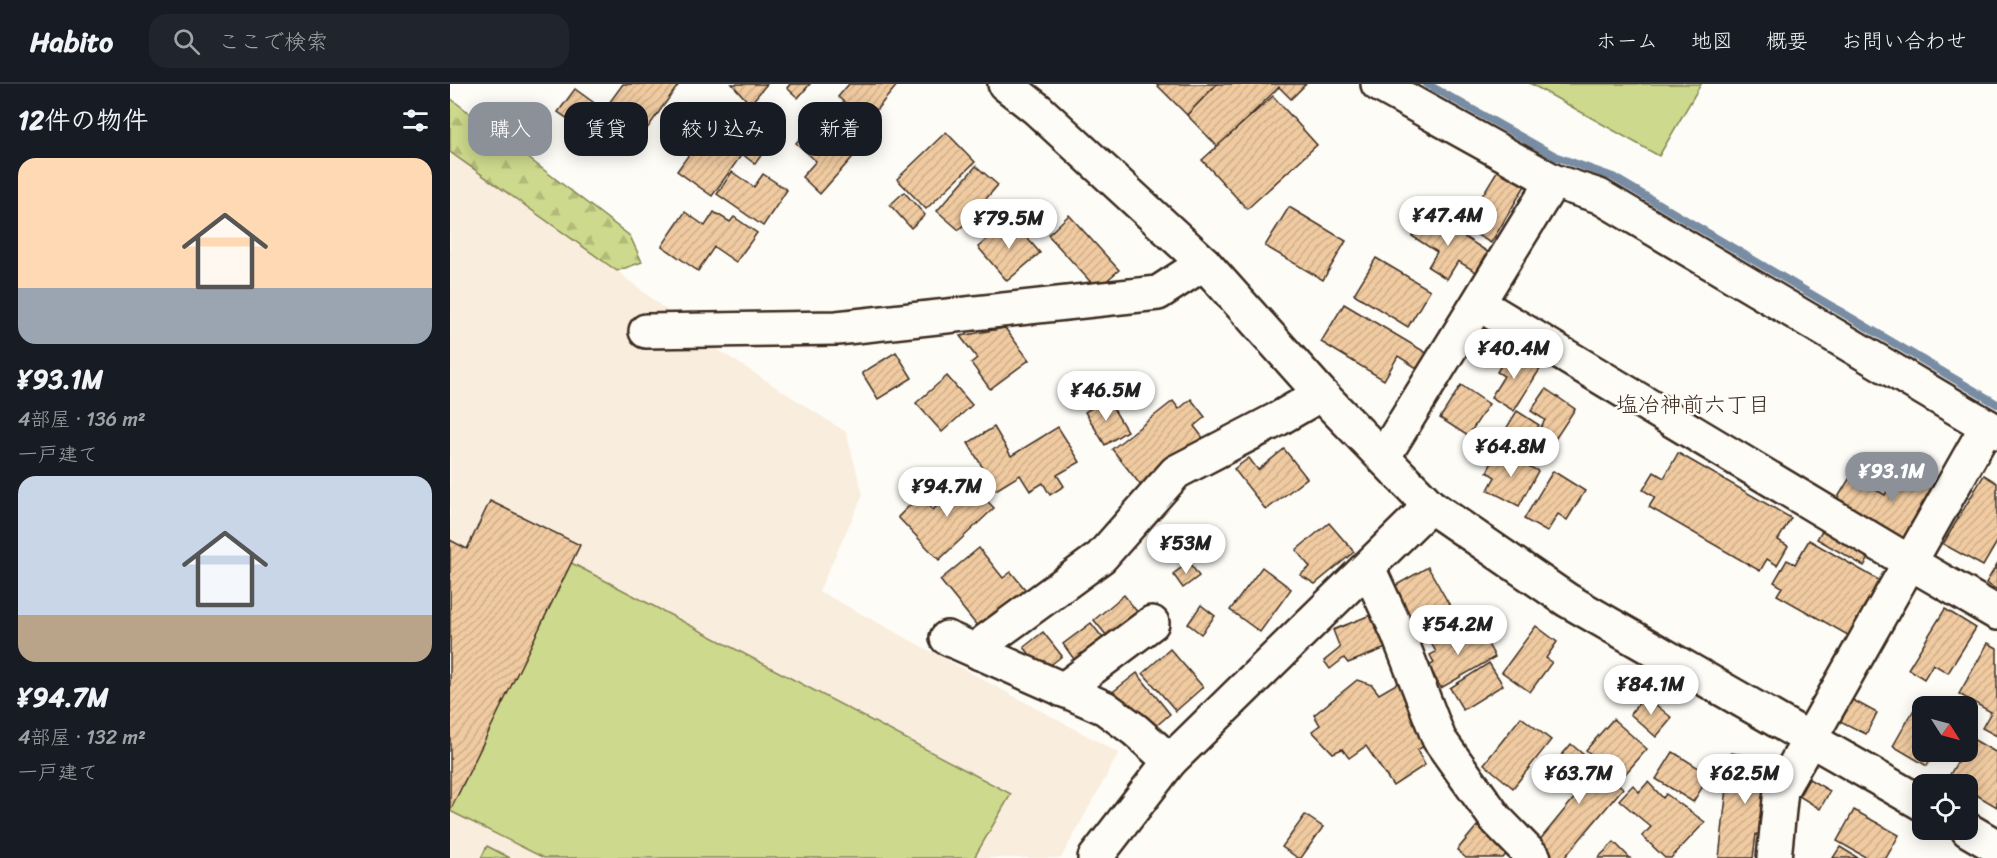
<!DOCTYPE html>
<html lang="ja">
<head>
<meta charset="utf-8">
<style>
	:root { --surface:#171b24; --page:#20242c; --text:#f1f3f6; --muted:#9ea1a6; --line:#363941; --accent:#8c9099 }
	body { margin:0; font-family:Sriracha,"Klee One",sans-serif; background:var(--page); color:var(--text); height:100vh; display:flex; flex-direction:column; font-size:22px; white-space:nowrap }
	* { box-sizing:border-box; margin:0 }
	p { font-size:20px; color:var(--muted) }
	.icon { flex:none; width:33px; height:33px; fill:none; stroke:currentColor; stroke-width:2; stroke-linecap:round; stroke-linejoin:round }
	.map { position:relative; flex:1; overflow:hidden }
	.details { display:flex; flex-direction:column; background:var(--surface); width:450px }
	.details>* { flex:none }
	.guide { position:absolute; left:18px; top:18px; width:570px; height:54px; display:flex; gap:12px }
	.needle { width:39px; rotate:126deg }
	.controls { position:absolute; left:1462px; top:612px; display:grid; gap:12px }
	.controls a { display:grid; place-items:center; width:66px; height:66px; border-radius:12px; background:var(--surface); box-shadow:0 3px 15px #0003; font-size:30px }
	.price { position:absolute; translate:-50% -51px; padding:0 14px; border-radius:21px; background:#fff; color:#222; font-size:20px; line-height:39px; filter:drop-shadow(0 2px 3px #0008) }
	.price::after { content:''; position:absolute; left:50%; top:36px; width:18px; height:14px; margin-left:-9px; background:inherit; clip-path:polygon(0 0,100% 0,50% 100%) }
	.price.current { background:var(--accent); color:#fff }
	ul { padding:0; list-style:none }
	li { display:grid; align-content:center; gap:12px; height:318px; padding:0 18px }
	li span { display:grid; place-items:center; height:186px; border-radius:18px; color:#555 }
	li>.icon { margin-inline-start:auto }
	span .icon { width:108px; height:108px; fill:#fffc; stroke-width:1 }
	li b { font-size:26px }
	h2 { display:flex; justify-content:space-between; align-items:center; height:72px; padding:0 18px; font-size:26px }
	.chip { padding:0 21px; border-radius:18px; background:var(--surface); box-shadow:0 3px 15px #0003; font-size:21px; line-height:54px }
	.chip.current { background:var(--accent); color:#fff }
	header { display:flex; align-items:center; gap:36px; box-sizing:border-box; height:84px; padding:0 30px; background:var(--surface); border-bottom:2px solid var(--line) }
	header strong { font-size:28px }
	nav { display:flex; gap:33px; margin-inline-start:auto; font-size:21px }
	.search { width:420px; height:54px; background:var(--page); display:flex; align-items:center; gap:15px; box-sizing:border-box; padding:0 21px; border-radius:18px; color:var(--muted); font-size:22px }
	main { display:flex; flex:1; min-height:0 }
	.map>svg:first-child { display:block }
</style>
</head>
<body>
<header>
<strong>Habito</strong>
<div class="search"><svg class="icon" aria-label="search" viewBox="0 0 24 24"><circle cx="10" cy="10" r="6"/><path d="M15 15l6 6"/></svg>ここで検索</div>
<nav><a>ホーム</a><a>地図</a><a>概要</a><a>お問い合わせ</a></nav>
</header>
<main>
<section class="details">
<h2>12件の物件<svg class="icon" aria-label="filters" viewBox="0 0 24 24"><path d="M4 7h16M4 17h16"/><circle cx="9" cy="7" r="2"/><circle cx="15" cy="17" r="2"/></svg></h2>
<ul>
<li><span style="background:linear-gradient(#ffd9b3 70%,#9aa5b1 0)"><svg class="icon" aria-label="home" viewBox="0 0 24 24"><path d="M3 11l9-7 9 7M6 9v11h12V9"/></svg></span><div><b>¥93.1M</b><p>4部屋 · 136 m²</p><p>一戸建て</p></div></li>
<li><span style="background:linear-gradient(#c9d6e8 75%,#b9a48a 0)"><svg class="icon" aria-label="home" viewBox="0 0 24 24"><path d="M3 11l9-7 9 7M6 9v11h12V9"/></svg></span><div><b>¥94.7M</b><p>4部屋 · 132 m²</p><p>一戸建て</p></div></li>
</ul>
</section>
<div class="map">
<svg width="1547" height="774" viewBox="0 0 1547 774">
	<defs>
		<pattern id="forest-firs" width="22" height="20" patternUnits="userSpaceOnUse" patternTransform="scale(1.5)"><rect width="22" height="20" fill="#cdd98c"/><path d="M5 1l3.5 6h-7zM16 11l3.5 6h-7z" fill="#b1ba78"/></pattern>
		<pattern id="building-hatch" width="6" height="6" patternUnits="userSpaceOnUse" patternTransform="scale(1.5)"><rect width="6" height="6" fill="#f0cba1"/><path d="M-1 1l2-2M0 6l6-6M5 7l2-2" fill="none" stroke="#cfae8a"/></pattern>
	</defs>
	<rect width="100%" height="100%" fill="#fdfcf7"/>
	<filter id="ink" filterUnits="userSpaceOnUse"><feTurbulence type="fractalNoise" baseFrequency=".0167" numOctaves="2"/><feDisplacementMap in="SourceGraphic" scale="12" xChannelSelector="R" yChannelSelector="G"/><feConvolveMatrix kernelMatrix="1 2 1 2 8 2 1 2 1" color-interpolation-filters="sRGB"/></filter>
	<g filter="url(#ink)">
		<polygon fill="#f9eddd" points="0,68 167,187 262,262 396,348 413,411 369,507 669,669 611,774 0,774"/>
		<polygon fill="url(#forest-firs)" stroke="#848255" stroke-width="1.5" points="0,14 180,152 192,178 167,187 0,68"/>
		<g fill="#cdd98c" stroke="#848255" stroke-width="1.5">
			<polygon points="1081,0 1251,0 1209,72"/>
			<polygon points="112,474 561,710 524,774 94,774 0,727 0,696"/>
			<polygon points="37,762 60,774 31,774"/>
		</g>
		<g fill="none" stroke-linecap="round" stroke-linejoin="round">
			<polyline stroke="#788ca3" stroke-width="8" points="977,0 1107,73 1163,93 1547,320"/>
		</g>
		<g fill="url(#building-hatch)" stroke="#3b2a1e" stroke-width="1.5">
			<polygon points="173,0 229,0 194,49 180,39 161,65 108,28 125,5 154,26"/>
			<polygon points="282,0 317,0 300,20"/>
			<polygon points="340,0 360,0 348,14 337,4"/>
			<polygon points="399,0 448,0 417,37 388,13"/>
			<polygon points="706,0 767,0 737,31"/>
			<polygon points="767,0 856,0 841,15 829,3 768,63 737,31"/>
			<polygon points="823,12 867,61 797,125 752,76"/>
			<polygon points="369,33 408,67 370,110 352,93 366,77 346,59"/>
			<polygon points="287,39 301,49 306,41 324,53 305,80 292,70 262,112 227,87 258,44 275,56"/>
			<polygon points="496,48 525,78 476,125 447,95"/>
			<polygon points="526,82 548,101 509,146 487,127"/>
			<polygon points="1049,84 1076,100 1041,159 1013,143"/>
			<polygon points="282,88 304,103 313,90 337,106 313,142 267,110"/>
			<polygon points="454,108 475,131 461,144 440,121"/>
			<polygon points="839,123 896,157 873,196 815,162"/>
			<polygon points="235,128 255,142 264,128 280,138 284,133 307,149 286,178 264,163 248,187 212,162"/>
			<polygon points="977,129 1038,168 1026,188 1008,177 997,195 978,183 987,168 962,152"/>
			<polygon points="619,131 669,186 647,205 598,151"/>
			<polygon points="561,135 590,169 557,197 528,163"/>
			<polygon points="926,174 980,206 958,243 904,210"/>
			<polygon points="894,220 980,271 970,286 948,272 934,296 871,258"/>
			<polygon points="555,244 579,276 540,305 521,279 527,274 510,252"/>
			<polygon points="1060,266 1090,285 1064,327 1041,313 1054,292 1047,288"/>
			<polygon points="446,268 462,294 428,315 412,289"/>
			<polygon points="497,292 522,321 492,348 466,319"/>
			<polygon points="1011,301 1039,320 1018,352 990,334"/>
			<polygon points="1096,305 1125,325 1100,363 1085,353 1095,336 1081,327"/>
			<polygon points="657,314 677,347 655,361 635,328"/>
			<polygon points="741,315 755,333 744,342 754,355 692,403 662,365 723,317 729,325"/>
			<polygon points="1067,327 1089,341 1068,377 1045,363"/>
			<polygon points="544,343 561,372 608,343 630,378 607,391 614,402 600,411 593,399 580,407 570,391 546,406 518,359"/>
			<polygon points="834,365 857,394 816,426 784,385 799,374 808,386"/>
			<polygon points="1048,366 1088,387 1069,422 1038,406 1045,393 1037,388"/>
			<polygon points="1228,369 1341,434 1328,456 1338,462 1327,481 1317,475 1310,487 1199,423 1205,413 1193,406 1204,388 1214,394"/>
			<polygon points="1452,382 1490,404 1458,460 1385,418 1401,392 1435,411"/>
			<polygon points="1103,387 1135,407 1117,436 1108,430 1097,448 1074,435"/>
			<polygon points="1534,391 1547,399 1547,458 1533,482 1493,460"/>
			<polygon points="515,394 544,424 489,476 448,433 469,412 483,426"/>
			<polygon points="40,417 130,461 0,727 0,456 17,465"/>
			<polygon points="879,439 904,468 865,500 850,491 860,483 846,466"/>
			<polygon points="1374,443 1421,471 1414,482 1367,455"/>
			<polygon points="1359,456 1434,499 1403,554 1327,511 1332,503 1324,498 1337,476 1345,480"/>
			<polygon points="529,464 553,494 561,488 584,516 537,554 490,496"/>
			<polygon points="739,478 749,492 733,504 723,490"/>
			<polygon points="1547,480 1547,506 1536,499"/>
			<polygon points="812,483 841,505 810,548 780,526"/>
			<polygon points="978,483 1008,536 971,557 941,504"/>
			<polygon points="674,511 695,538 665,562 644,536"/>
			<polygon points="751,521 765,532 751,550 738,540"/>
			<polygon points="1495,525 1526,544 1498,589 1483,580 1474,595 1458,585"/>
			<polygon points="928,528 941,562 898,579 894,574 880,585 874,577 890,564 883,546"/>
			<polygon points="641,539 660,563 631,585 613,560"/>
			<polygon points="1012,541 1022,559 1034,553 1045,573 991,604 979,582 984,579 980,571 986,568 981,559"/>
			<polygon points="1086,542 1107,558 1096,574 1102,578 1080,608 1052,588"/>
			<polygon points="593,548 612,572 593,587 574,563"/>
			<polygon points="1538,559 1547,564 1547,652 1532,644 1541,628 1509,610"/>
			<polygon points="720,565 753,603 726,627 693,589"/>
			<polygon points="1039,579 1053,601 1013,626 1000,604"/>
			<polygon points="687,589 720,630 697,650 655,614"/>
			<polygon points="958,593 985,656 967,666 975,681 943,702 916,662 899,674 892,665 883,669 862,647 870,641 864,631 907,596 922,601 929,610"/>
			<polygon points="1195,612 1222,634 1206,653 1180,630"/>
			<polygon points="1401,615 1427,629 1416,650 1390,637"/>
			<polygon points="1470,615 1483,622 1473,622 1473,668 1485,668 1477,682 1443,662"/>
			<polygon points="1500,615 1512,622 1495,622"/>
			<polygon points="1518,626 1524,629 1518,639"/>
			<polygon points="1071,633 1101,656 1063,704 1034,680"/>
			<polygon points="1163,635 1197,665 1170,696 1136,666"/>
			<polygon points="1521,654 1547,669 1547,723 1518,706 1518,700 1509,700 1498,694 1513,668 1518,668 1518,659"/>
			<polygon points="1121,660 1173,704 1114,774 1097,774 1084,763 1134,702 1106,678"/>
			<polygon points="1223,668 1260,691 1243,718 1206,695"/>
			<polygon points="1281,669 1328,676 1325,697 1315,696 1312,717 1319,718 1314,751 1306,750 1303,774 1304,774 1269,774"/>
			<polygon points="1359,695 1380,707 1370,725 1349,712"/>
			<polygon points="1198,698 1213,714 1216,710 1255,738 1221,774 1215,774 1192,752 1201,743 1169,716 1183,701 1189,708"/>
			<polygon points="1404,726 1449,751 1436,774 1417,774 1387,757"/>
			<polygon points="855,731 873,743 851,774 848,774 832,763"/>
			<polygon points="1027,742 1058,768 1053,774 1016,774 1007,766"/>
			<polygon points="1164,758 1180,774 1148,774"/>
			<polygon points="1390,763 1408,774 1383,774"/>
		</g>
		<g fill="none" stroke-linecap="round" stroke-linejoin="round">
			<defs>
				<g id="minor">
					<polyline points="555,0 587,25 754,179 871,310 980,422 1117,516 1473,720"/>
					<polyline points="928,0 1103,97 1149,112 1547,348"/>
					<polyline points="1029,220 1459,478 1547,529"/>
					<polyline points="196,247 387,244 708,209 754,179"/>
					<polyline points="934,372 1103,97"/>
					<polyline points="918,484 948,549 989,655 1046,735 1084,774"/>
					<polyline points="497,554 655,624 685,646 720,677"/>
					<polyline points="530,569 536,557 651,473 726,388 828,335 871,310"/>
					<polyline points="613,606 702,539"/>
					<polyline points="1518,746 1547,763"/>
					<polyline points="645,774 720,677 980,422"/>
					<polyline points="1324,774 1331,706 1537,342"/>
				</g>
			</defs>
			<use href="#minor" stroke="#3b2a1e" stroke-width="38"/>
			<use href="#minor" stroke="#fdfcf7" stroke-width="33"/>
		</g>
	</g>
	<g text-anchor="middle" stroke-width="5" stroke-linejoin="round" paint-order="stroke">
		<g font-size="22" fill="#3b2a1e" stroke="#fdfcf7">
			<text x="1243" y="328">塩冶神前六丁目</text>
		</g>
	</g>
</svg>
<div class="controls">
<a><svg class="needle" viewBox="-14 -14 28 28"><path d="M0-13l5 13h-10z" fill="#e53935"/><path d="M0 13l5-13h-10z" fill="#9ea1a6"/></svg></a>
<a><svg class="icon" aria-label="locate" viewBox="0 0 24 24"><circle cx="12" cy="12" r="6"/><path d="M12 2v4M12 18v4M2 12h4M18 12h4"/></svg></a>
</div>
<b class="price" style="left:998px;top:163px">¥47.4M</b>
<b class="price" style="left:559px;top:166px">¥79.5M</b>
<b class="price" style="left:1064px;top:296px">¥40.4M</b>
<b class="price" style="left:656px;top:338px">¥46.5M</b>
<b class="price" style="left:1061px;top:394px">¥64.8M</b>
<b class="price current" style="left:1442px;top:419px">¥93.1M</b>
<b class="price" style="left:497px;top:434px">¥94.7M</b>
<b class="price" style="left:736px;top:491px">¥53M</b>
<b class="price" style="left:1008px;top:572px">¥54.2M</b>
<b class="price" style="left:1201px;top:632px">¥84.1M</b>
<b class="price" style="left:1129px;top:721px">¥63.7M</b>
<b class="price" style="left:1295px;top:721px">¥62.5M</b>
<div class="guide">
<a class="chip current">購入</a>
<a class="chip">賃貸</a>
<a class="chip">絞り込み</a>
<a class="chip">新着</a>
</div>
</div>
</main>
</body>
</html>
